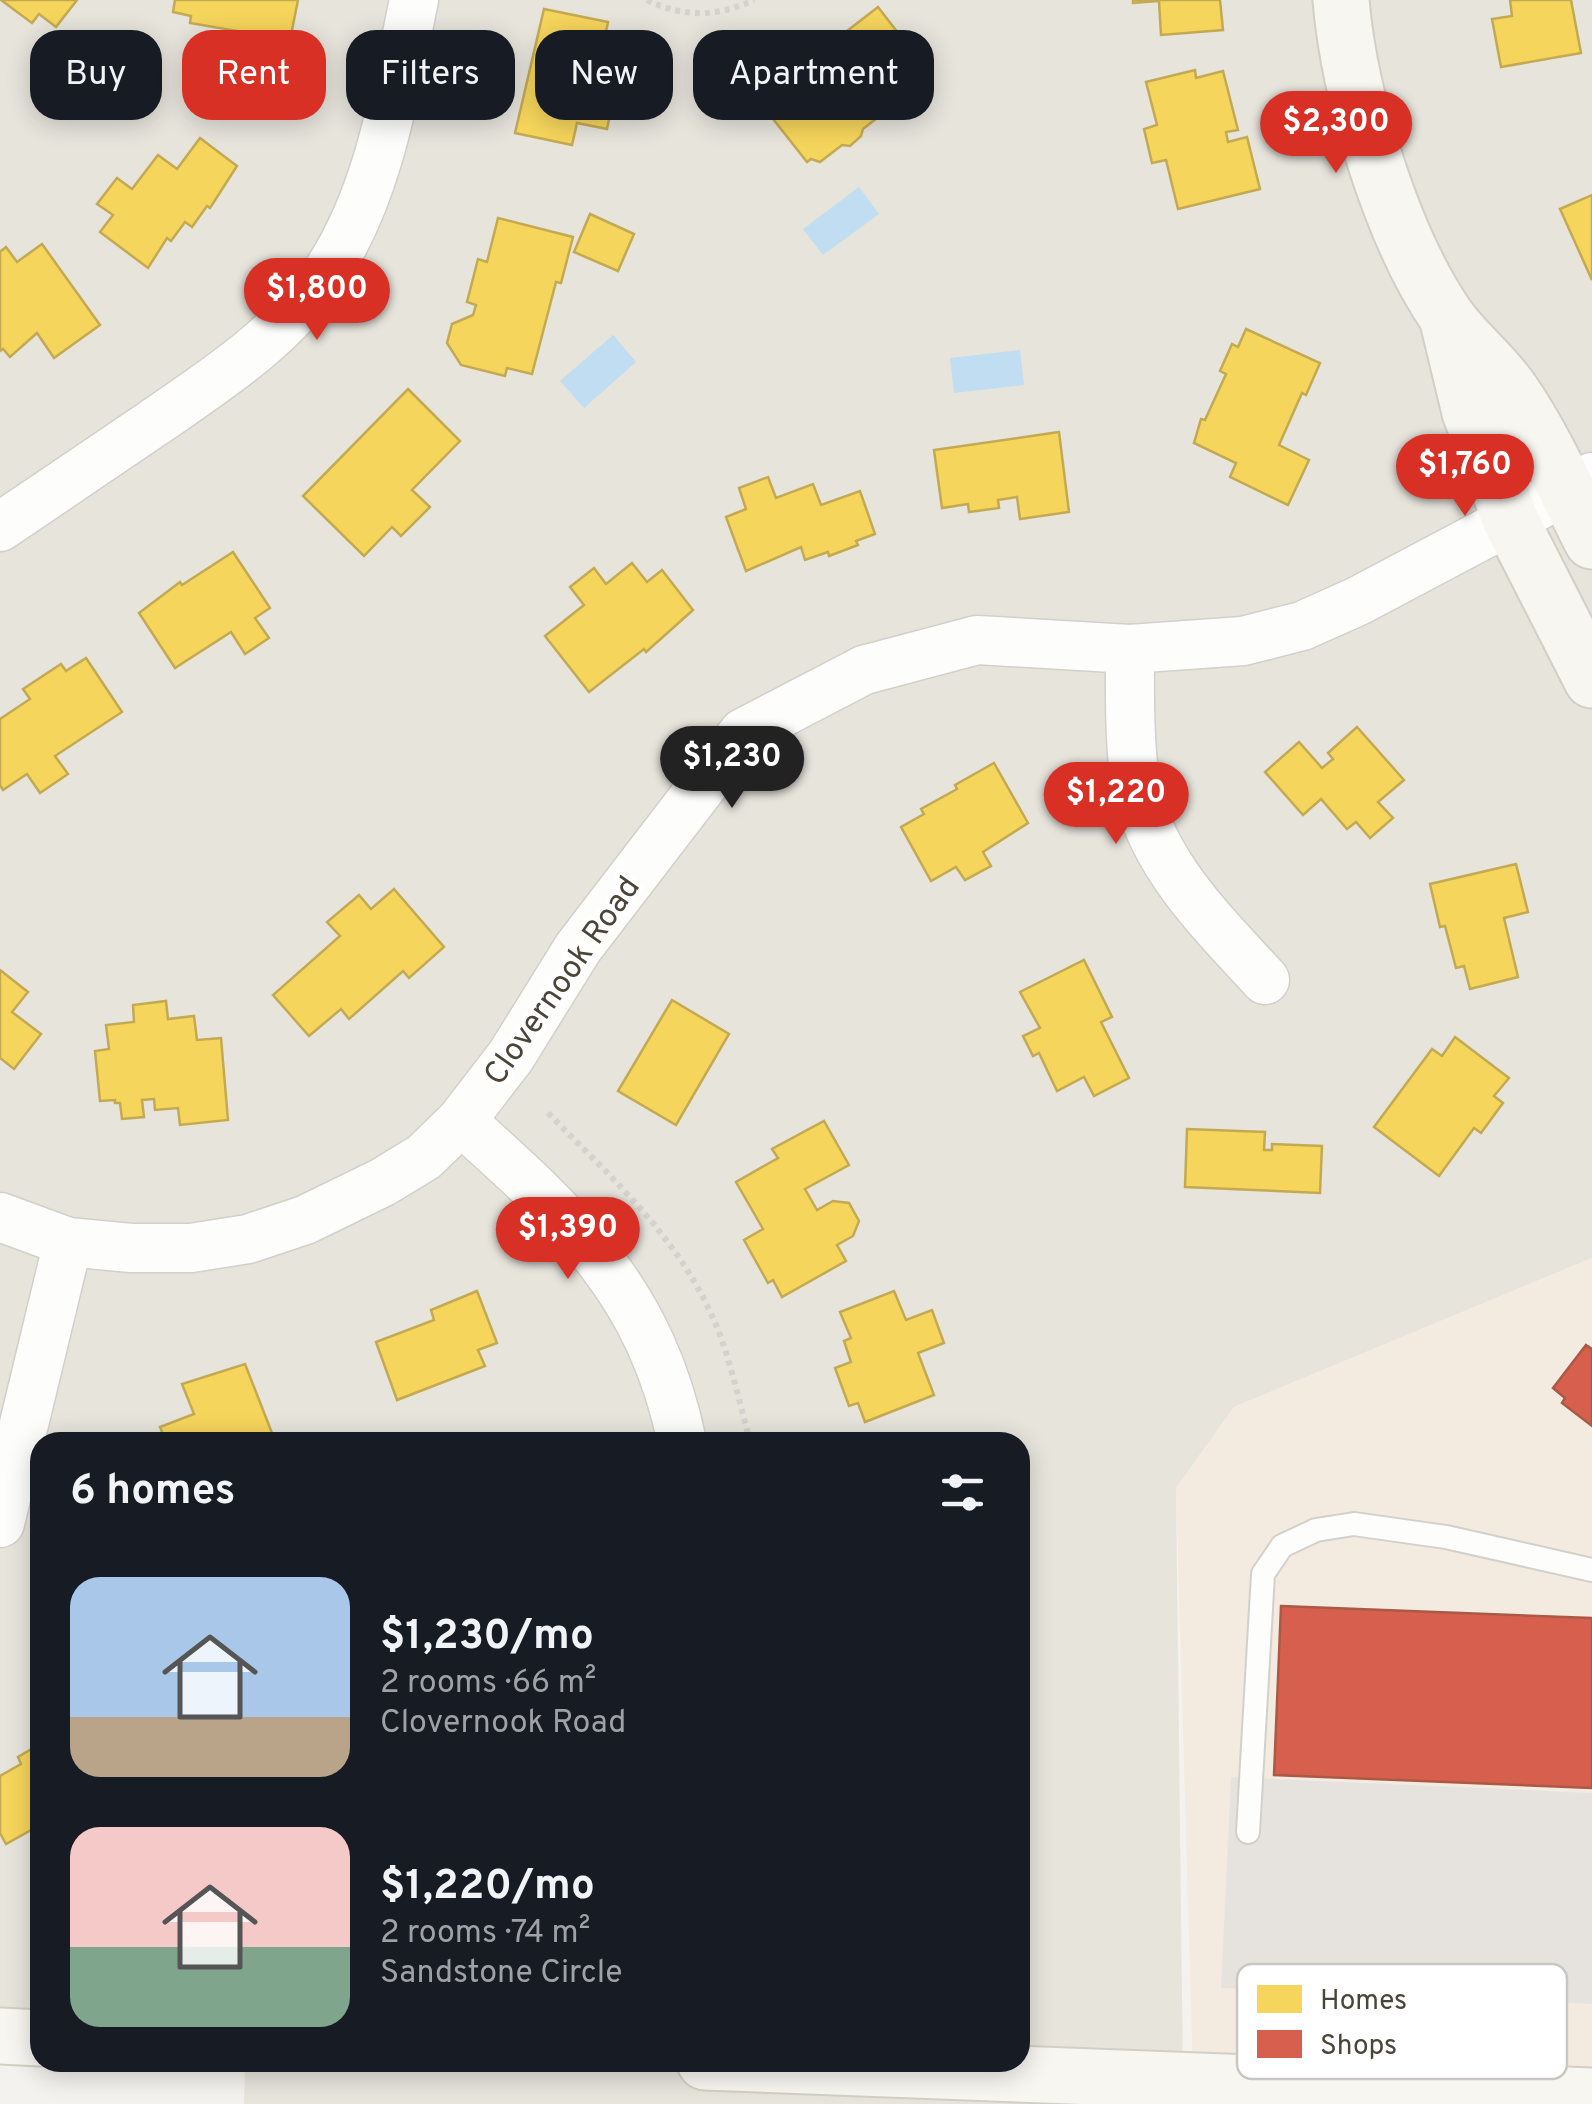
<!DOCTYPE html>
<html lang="en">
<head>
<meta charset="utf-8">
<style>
	:root { --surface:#171b24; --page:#20242c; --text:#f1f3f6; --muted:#9ea1a6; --accent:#d93025 }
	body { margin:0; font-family:Overpass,sans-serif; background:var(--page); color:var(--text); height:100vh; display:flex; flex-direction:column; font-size:38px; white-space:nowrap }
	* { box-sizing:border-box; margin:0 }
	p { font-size:32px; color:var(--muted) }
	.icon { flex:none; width:55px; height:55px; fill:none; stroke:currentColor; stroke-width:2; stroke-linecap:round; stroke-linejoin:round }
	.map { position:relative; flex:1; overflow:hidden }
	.side { position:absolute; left:30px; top:1432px; width:1000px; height:640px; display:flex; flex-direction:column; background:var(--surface); border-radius:30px; box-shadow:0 5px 25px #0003 }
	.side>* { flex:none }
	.guide { position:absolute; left:30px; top:30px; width:1000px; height:90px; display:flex; gap:20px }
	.price { position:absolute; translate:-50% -85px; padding:0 22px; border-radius:35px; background:var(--accent); color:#fff; font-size:32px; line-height:65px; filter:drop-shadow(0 2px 5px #0008) }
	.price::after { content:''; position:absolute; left:50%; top:60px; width:30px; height:22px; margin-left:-15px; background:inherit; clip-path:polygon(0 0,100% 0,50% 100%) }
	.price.current { background:#222; color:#fff }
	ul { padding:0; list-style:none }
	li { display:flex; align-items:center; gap:30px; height:250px; padding:0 40px }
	li span { display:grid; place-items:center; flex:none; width:280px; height:200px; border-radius:30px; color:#555 }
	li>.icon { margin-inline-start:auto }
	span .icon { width:120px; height:120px; fill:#fffc; stroke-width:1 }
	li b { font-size:42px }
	h2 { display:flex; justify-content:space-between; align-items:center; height:120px; padding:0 40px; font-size:42px }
	.tag { padding:0 35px; border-radius:30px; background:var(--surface); box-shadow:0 5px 25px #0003; font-size:35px; line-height:90px }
	.tag.current { background:var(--accent); color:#fff }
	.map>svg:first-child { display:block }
</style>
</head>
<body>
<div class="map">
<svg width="1592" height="2104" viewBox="0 0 1592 2104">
	<rect width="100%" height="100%" fill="#f4f2ee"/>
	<g fill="#e7e4dc">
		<polygon points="0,0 1592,0 1592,1258 1234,1407 1176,1488 1183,2079 1020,2062 1020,1442 40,1442 40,2038 0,2036"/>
		<polygon points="245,2062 561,2063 1188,2097 1592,2104 244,2104"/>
	</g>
	<polygon fill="#f3ebdf" points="1592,1258 1592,2094 1193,2076 1176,1488 1234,1407"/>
	<polygon fill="#e6e3df" points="1231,1777 1592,1793 1592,2004 1221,1988"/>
	<g fill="#c0ddf1">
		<polygon points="859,187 879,214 823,255 803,229"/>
		<polygon points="613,335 636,362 584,408 560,381"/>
		<polygon points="1020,350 1024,385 954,393 950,358"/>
	</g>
	<g fill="#f6d55c" stroke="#c3aa52" stroke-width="2.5">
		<polygon points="1,0 77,0 56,27 39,14 32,23"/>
		<polygon points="175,0 298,0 290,40 190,23 191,16 173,12"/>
		<polygon points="1133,0 1220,0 1223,30 1161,35 1159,1 1133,3"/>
		<polygon points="1510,0 1571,0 1581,53 1501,67 1492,19 1512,16"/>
		<polygon points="878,7 919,60 879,92 891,107 863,129 861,136 850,146 842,145 820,162 811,159 807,162 758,100"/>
		<polygon points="544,9 608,22 599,67 589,65 584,91 614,97 607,129 577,123 572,145 515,133"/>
		<polygon points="1195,70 1196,78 1223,71 1238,130 1226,132 1228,142 1247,137 1260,189 1178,209 1166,160 1152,163 1144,129 1157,125 1146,82"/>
		<polygon points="200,138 237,166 210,208 207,206 192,227 185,222 171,241 167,238 148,268 100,232 113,215 97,204 117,178 132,189 158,155 177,169"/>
		<polygon points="1592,195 1592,280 1560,209"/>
		<polygon points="590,214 634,234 618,271 574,252"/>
		<polygon points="498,218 573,237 561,283 556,282 532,374 507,368 505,376 461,365 447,343 452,324 473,315 476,305 467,302 478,259 487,262"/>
		<polygon points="42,244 100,325 54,358 37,333 10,357 3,349 0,351 0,252 6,247 17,262"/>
		<polygon points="1246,329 1320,363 1306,395 1302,393 1279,445 1309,460 1288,505 1230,477 1236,463 1194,443 1201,419 1205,420 1226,374 1220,371 1232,344 1238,347"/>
		<polygon points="408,389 460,441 412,490 430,507 401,536 392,527 364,556 303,496"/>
		<polygon points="1059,432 1069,512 1020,519 1017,497 998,500 999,508 969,512 968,504 942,508 934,450"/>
		<polygon points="768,477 776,498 813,484 821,505 860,491 875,534 856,541 858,545 829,556 828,552 805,560 801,547 746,571 726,517 746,509 739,488"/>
		<polygon points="233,552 270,608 255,618 269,638 245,654 231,632 175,668 139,613 180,582 182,585"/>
		<polygon points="632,563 647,582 662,570 693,610 646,652 644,649 589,692 545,636 584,605 570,587 594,568 606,584"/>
		<polygon points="86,658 122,712 55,756 68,774 40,793 27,774 3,790 0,785 0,719 30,699 23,689 61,664 66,671"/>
		<polygon points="1357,727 1404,780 1378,802 1393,818 1370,838 1356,822 1347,829 1321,799 1303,815 1265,772 1299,742 1322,768 1333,759 1328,753"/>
		<polygon points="994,763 1028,823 983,852 991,866 965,880 956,867 931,881 901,827 924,814 921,809 957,789 955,785"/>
		<polygon points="1516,864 1528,912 1504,918 1518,977 1470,989 1464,966 1456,968 1445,926 1440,927 1430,884"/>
		<polygon points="394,889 444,947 409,978 403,971 349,1019 341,1009 309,1036 273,995 340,936 327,922 359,895 371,909"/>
		<polygon points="1084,960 1112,1017 1101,1022 1129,1078 1094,1096 1084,1077 1057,1091 1039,1053 1033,1056 1023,1036 1040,1028 1020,992"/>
		<polygon points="0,970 28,992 12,1012 41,1034 14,1069 0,1058"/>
		<polygon points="672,1000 729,1034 676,1125 618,1091"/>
		<polygon points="166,1001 168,1019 194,1016 197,1040 221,1038 228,1120 180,1125 178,1108 155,1110 154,1099 142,1100 144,1117 122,1119 120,1103 115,1103 115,1100 100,1101 95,1051 109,1049 106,1025 134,1022 133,1005"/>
		<polygon points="1455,1037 1509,1078 1494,1096 1503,1103 1481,1133 1474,1128 1439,1176 1374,1127 1432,1049 1442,1056"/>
		<polygon points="824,1121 849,1165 805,1189 817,1210 833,1201 849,1203 859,1221 853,1236 837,1245 846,1261 782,1297 773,1280 768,1283 744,1240 763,1229 736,1182 778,1158 772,1149"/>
		<polygon points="1187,1129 1265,1132 1264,1150 1272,1150 1272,1144 1322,1146 1320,1193 1185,1187"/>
		<polygon points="477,1291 497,1343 478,1350 485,1366 397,1400 376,1342 434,1320 431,1310"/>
		<polygon points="894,1291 906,1320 932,1310 944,1343 918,1353 934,1395 865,1422 858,1403 849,1406 835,1368 851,1362 844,1341 851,1338 840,1312"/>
		<polygon points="245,1364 272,1433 253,1440 254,1442 166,1442 160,1427 194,1414 182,1384"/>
		<polygon points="40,1744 40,1825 6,1844 0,1833 0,1776 21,1764 18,1757"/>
	</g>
	<g fill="#d6604d" stroke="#ac5847" stroke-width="2.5">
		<polygon points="1586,1345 1592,1349 1592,1426 1562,1403 1565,1398 1553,1388"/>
		<polygon points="1281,1606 1592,1618 1592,1788 1274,1775"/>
	</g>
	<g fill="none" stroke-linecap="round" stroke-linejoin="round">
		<defs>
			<polyline id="lane" points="1248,1832 1263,1574 1282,1546 1316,1530 1354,1524 1446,1537 1592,1570"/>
			<g id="street">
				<path d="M0,527C51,493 101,458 152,424C216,380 286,335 329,269C380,190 395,90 414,0"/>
				<path d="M1130,649C1130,690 1129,732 1134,773C1144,857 1211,921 1265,980"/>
				<path d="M461,1121C571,1219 651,1292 682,1442"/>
				<polyline points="0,1217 68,1242 131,1248 191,1248 248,1239 305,1220 383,1182 424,1157 461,1121 511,1056 578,948 743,733 864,670 977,640 1130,649 1243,641 1302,626 1358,601 1592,477"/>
				<polyline points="0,1523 68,1242"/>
			</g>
			<g id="secondary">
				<path d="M1341,0C1349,96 1392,237 1447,317C1466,344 1494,365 1512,392C1544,438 1567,492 1592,541"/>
				<polyline points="1449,325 1470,412 1511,521 1592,680"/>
				<polyline points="0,2036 40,2038"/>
				<polyline points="705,2062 1592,2096"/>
			</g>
		</defs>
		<use href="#lane" stroke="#d2d0cb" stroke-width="26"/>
		<use href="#street" stroke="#d2d0cb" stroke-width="51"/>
		<use href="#secondary" stroke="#d3cfc5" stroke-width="59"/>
		<g stroke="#d3d2cc" stroke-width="6" stroke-dasharray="5 5" stroke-linecap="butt">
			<path d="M647,0C684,18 717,17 754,0"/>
			<path d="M548,1113C615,1181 685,1243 720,1335C732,1368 740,1404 749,1438"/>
		</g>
		<use href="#lane" stroke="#fdfdfc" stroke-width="22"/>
		<use href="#street" stroke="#fdfdfc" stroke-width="48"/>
		<use href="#secondary" stroke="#f7f6f1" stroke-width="55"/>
	</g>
	<g text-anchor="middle" stroke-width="10" stroke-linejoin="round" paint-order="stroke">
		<g font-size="32" fill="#4b4439" stroke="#fff">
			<text transform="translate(561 980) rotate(-55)" y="11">Clovernook Road</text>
		</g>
	</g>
	<rect x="1237" y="1964" width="330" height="115" rx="15" fill="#fff" stroke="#c9c7c4" stroke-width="2.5"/>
	<rect x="1257" y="1985" width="45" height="28" fill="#f6d55c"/>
	<rect x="1257" y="2030" width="45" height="28" fill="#d6604d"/>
	<g font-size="28" fill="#4b4439">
		<text x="1320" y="2009">Homes</text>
		<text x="1320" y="2054">Shops</text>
	</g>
</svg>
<b class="price" style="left:1336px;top:176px">$2,300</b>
<b class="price" style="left:317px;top:343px">$1,800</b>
<b class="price" style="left:1465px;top:519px">$1,760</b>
<b class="price current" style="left:732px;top:811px">$1,230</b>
<b class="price" style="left:1116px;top:847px">$1,220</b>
<b class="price" style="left:568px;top:1282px">$1,390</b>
<div class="guide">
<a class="tag">Buy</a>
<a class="tag current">Rent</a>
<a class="tag">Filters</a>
<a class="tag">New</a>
<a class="tag">Apartment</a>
</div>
<section class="side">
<h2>6 homes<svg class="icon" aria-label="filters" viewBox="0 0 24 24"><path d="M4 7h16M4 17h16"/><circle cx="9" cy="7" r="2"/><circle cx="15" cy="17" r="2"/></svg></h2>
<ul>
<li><span style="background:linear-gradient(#a9c7e8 70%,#b9a48a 0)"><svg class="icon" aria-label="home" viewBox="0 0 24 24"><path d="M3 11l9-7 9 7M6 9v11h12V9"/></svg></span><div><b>$1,230/mo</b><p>2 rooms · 66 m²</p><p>Clovernook Road</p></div></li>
<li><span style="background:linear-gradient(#f6c9c9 60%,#7fa58c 0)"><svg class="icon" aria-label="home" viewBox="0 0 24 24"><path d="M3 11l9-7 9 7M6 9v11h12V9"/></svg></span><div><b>$1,220/mo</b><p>2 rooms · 74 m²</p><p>Sandstone Circle</p></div></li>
</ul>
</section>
</div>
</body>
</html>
